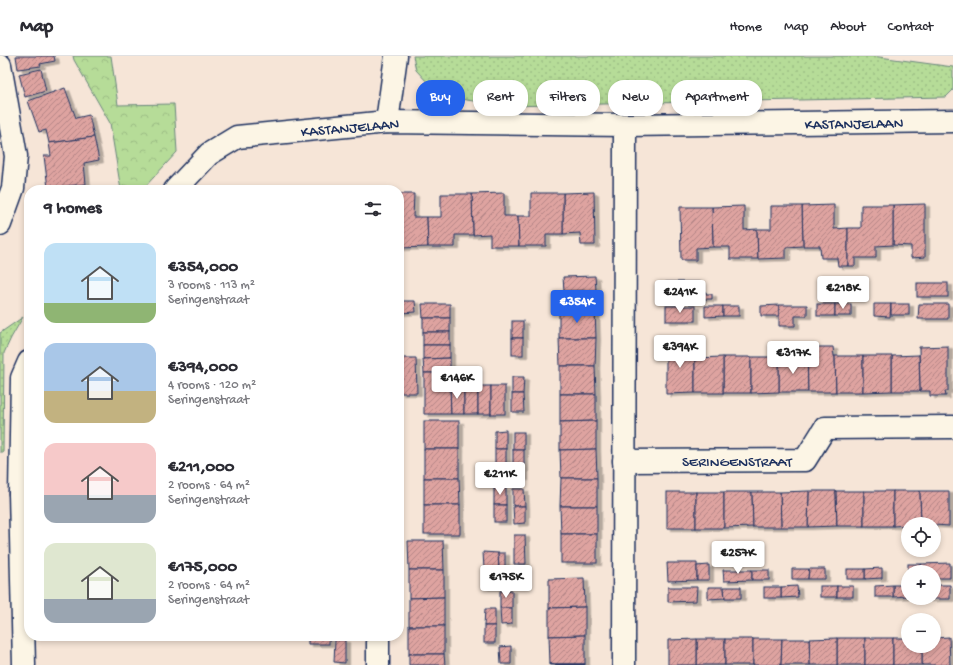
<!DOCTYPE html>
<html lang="en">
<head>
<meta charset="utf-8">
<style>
	:root { --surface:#fff; --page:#f7f7f7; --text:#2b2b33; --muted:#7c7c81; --line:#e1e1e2; --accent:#2563eb }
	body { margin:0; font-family:"Gochi Hand",sans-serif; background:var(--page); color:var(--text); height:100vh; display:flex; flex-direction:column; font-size:15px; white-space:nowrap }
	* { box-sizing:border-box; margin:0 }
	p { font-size:13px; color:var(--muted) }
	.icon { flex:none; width:22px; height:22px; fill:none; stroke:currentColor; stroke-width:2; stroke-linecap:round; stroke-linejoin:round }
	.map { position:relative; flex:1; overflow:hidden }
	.panel { position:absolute; left:24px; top:129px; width:380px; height:456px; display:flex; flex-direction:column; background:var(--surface); border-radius:16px; box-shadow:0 2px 6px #0003 }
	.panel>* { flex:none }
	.hud { position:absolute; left:416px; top:24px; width:380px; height:36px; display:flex; gap:8px }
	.fabs { position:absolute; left:901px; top:461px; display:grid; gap:8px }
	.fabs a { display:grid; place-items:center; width:40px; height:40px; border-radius:50%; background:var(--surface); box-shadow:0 2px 6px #0003; font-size:20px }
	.price { position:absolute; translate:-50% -34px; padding:0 9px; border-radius:4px; background:#fff; color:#222; font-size:13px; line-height:26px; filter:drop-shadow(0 1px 2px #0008) }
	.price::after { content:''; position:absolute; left:50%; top:24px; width:12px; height:9px; margin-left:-6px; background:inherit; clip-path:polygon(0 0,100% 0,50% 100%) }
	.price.active { background:var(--accent); color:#fff }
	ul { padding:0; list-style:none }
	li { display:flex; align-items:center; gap:12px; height:100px; padding:0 20px }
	li span { display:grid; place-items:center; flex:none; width:112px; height:80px; border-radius:12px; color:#555 }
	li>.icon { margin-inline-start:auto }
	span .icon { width:48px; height:48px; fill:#fffc; stroke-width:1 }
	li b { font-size:17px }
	h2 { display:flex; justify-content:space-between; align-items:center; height:48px; padding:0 20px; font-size:17px }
	.tag { padding:0 14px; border-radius:16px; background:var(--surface); box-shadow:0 2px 6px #0003; font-size:14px; line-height:36px }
	.tag.active { background:var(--accent); color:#fff }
	header { display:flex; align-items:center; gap:24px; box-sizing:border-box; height:56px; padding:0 20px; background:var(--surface); border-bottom:1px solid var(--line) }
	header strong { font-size:19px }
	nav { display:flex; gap:22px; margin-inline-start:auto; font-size:14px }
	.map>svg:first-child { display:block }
</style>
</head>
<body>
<header>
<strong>Map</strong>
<nav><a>Home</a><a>Map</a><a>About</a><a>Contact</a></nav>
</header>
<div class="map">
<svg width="953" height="609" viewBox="0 0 953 609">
	<defs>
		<pattern id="grass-dots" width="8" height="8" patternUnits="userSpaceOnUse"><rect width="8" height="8" fill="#b6dc98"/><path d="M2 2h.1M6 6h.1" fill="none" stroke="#9cbd85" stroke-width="1.8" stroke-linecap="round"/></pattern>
		<pattern id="forest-crowns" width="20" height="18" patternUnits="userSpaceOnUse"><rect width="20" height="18" fill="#b6dc98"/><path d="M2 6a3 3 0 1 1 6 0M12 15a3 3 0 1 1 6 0" fill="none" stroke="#9cbd85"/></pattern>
		<pattern id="building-hatch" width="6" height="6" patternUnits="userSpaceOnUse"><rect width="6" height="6" fill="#dea3a0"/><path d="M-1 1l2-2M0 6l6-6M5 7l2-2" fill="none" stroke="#b38586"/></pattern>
		<filter id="shadow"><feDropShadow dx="4.5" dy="2.5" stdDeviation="0" flood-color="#0004"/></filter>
	</defs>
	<rect width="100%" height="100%" fill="#f6e5d7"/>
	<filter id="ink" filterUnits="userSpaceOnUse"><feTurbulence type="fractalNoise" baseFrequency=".025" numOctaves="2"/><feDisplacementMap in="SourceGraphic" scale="8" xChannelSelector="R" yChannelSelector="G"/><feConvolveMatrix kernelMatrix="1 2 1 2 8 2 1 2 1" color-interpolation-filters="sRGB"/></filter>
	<g filter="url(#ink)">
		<g fill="url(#grass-dots)" stroke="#68867b">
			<polygon points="413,0 872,0 953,11 953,34 946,41 505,50 454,42 428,27 416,14"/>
			<polygon points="23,261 11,282 4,297 3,396 0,396 0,277"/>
		</g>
		<polygon fill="url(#forest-crowns)" stroke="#68867b" points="73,0 111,0 118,49 174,48 177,96 142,134 121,134 110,67 74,4"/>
		<g fill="url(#building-hatch)" stroke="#1b2f5e" filter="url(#shadow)">
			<polygon points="16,0 54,0 55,5 40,8 41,10 18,13"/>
			<polygon points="41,13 46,35 25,41 19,18"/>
			<polygon points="65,32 76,62 89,59 94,81 49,87 46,74 39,76 28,45"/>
			<polygon points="94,81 99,104 84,107 86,128 48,132 44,100 51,100 49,87"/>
			<polygon points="594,136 595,189 581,189 580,177 563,178 563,137"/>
			<polygon points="504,137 504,160 518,160 519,190 490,190 490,178 473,179 472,138"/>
			<polygon points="531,137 563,137 563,178 546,178 546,190 519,190 518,160 531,160"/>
			<polygon points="399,138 414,138 413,161 427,161 428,191 399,192"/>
			<polygon points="441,138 472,138 473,179 455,179 455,191 428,191 427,161 441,161"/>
			<polygon points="925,148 925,201 911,202 911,190 893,189 893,149"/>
			<polygon points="834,149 834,173 848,172 848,210 838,210 837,202 821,202 820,190 803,190 802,150"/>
			<polygon points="861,149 893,149 893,189 876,190 876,202 855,202 855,210 848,210 848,172 861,172"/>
			<polygon points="744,150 744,174 757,173 758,203 730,203 730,191 713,191 712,151"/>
			<polygon points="771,150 802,150 803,190 786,191 786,202 758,203 757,173 771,173"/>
			<polygon points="680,151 712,151 713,191 696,192 696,204 681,204"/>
			<polygon points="595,220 596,234 564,235 563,221"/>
			<rect x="666" y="226" width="34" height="17"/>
			<rect x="917" y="227" width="31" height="14"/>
			<polygon points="700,236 706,236 706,238 712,238 712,243 700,243"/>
			<polygon points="399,245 415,245 416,256 399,257"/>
			<polygon points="422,248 450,248 450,262 423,262"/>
			<rect x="817" y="248" width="18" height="12"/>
			<rect x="835" y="248" width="16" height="12"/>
			<polygon points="874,248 891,248 890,261 874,260"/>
			<rect x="891" y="248" width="18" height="11"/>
			<polygon points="919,248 948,248 948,263 918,263"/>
			<polygon points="779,249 779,260 761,260 761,250"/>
			<polygon points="779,249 807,249 807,260 795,260 795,270 779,270"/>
			<rect x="666" y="250" width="29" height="15"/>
			<polygon points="705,250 723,250 723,260 705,261"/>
			<rect x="723" y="250" width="16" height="10"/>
			<polygon points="559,253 595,253 596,282 559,282"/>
			<rect x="423" y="262" width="27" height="14"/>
			<rect x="512" y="265" width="11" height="17"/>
			<rect x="423" y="276" width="27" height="13"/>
			<rect x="512" y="282" width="11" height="17"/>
			<polygon points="559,282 596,282 595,310 560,310"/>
			<polygon points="692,287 693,302 695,302 695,337 666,338 666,288"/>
			<polygon points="423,289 450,289 450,302 423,303"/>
			<polygon points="948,290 948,335 945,335 946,340 930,340 930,335 920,335 919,291"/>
			<polygon points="807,291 808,336 779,336 779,301 807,301"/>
			<polygon points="807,291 833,291 834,300 835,300 836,336 808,336"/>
			<polygon points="919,299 920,335 892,335 892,300"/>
			<polygon points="835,300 863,300 863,336 836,336"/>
			<polygon points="863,300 892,300 892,335 863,336"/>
			<rect x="723" y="301" width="28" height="36"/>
			<polygon points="723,301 723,337 695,337 695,302"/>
			<polygon points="751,301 779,301 779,336 751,337"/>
			<polygon points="399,302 416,302 417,337 399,337"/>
			<polygon points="450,302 450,317 424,317 423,303"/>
			<polygon points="560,310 595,310 596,338 560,338"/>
			<polygon points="424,317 450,317 451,358 424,358"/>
			<polygon points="512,321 524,321 523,338 512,338"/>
			<polygon points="450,330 464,330 464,358 451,358"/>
			<rect x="464" y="330" width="14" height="28"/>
			<rect x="478" y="330" width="13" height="28"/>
			<rect x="491" y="330" width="14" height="28"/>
			<polygon points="512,338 523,338 524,356 512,356"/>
			<polygon points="560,338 596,338 596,365 560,366"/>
			<rect x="424" y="365" width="35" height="28"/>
			<polygon points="596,365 596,393 560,394 560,366"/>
			<polygon points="506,374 506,393 495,393 495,375"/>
			<rect x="513" y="376" width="11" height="18"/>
			<rect x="424" y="393" width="35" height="29"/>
			<rect x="495" y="393" width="11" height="17"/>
			<polygon points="596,393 597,422 561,422 560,394"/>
			<rect x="513" y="394" width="11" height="28"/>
			<polygon points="424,422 459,422 460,449 424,449"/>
			<polygon points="561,422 597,422 597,450 560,450"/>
			<rect x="494" y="432" width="12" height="17"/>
			<polygon points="513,433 524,433 525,450 513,450"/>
			<polygon points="809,435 836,435 837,470 808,471"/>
			<polygon points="809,435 808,471 781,471 780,436"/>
			<polygon points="836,435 864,435 864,470 837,470"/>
			<rect x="864" y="435" width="29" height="35"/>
			<polygon points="893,435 920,435 921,468 893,470"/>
			<polygon points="920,435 949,435 949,470 921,468"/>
			<rect x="667" y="436" width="29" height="36"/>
			<rect x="696" y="436" width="28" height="36"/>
			<polygon points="724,436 752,436 753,471 724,472"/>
			<polygon points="752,436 780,436 781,471 753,471"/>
			<rect x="424" y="449" width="36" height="29"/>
			<rect x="494" y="449" width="12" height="17"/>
			<polygon points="513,450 525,450 525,467 514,468"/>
			<polygon points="560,450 597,450 597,478 561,478"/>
			<rect x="561" y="478" width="36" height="29"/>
			<polygon points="514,479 525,479 526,508 514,508"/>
			<polygon points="408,485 443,485 444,514 409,514"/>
			<polygon points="483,496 498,497 499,513 484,513"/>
			<polygon points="498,497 505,497 505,513 499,513"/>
			<polygon points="667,507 697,507 697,524 668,525"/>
			<polygon points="950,507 950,522 934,522 934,516 921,516 921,508"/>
			<rect x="908" y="508" width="13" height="8"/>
			<polygon points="709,509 709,524 697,524 697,510"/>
			<polygon points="882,512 882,522 865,523 865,513"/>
			<rect x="484" y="513" width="11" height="18"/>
			<polygon points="792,513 809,513 808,523 792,523"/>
			<polygon points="809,513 825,513 825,523 808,523"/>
			<rect x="847" y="513" width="18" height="10"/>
			<polygon points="409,514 444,514 444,541 409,542"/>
			<polygon points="723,514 752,514 752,524 724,525"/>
			<rect x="752" y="514" width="17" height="10"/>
			<polygon points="584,522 585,551 549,552 549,523"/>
			<polygon points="893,529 908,529 908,540 893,541"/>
			<polygon points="893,529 893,541 875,541 875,530"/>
			<polygon points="934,529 950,529 950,543 921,543 921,542 934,542"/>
			<polygon points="797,530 798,541 781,542 781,531"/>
			<rect x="820" y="530" width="17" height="11"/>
			<rect x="837" y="530" width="16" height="11"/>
			<polygon points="668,531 697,531 696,545 668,546"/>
			<polygon points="708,531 724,531 725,542 708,543"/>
			<polygon points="724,531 741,531 741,542 725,542"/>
			<rect x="764" y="531" width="17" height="11"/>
			<polygon points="512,534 512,552 500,552 500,535"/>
			<polygon points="444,541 444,570 409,570 409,542"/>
			<polygon points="585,551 585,579 549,580 549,552"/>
			<polygon points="500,552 512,552 512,568 501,569"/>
			<polygon points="485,553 495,553 495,570 484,570"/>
			<rect x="409" y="570" width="35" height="28"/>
			<rect x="484" y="570" width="11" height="17"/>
			<polygon points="585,579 585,608 550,608 549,580"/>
			<rect x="308" y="580" width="21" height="8"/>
			<polygon points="949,581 950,609 922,609 922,590 934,590 934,582"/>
			<rect x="837" y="582" width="28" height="27"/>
			<polygon points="837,582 837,609 810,609 809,583"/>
			<rect x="865" y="582" width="28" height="27"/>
			<polygon points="893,582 908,582 908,590 922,590 922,609 893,609"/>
			<rect x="697" y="583" width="28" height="26"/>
			<polygon points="697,583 697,609 668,609 668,584"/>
			<rect x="725" y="583" width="28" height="26"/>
			<polygon points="753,583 782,583 781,609 753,609"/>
			<polygon points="782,583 809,583 810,609 781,609"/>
			<polygon points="335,584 345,584 345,607 334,606"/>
			<polygon points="511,590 511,608 501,608 500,591"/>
			<polygon points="409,598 444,598 445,609 409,609"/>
			<rect x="550" y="608" width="35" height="1"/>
		</g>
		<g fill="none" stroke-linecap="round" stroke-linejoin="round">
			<defs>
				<g id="minor">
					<polyline points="0,9 16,100 13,132 0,168"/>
					<polyline points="387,66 396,0"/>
					<polyline points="175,134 209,98 237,81 387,66 625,69 953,65"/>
					<polyline points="624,405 805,404 825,372 953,371"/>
					<polyline points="20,437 22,322 29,306"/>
					<polyline points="378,580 378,609"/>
					<polyline points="24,609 20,437 29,437"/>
					<polyline points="624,609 625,69"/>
				</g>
			</defs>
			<use href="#minor" stroke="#1b2f5e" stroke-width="25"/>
			<use href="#minor" stroke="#fcf5e5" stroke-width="22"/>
		</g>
	</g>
	<g text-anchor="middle" stroke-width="4" stroke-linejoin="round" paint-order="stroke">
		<g font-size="15" fill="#1b2f5e" stroke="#fcf5e5">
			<text transform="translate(854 67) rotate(-1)" y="5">KASTANJELAAN</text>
			<text transform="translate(350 71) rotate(-5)" y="5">KASTANJELAAN</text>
			<text x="737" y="410">SERINGENSTRAAT</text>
		</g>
	</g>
</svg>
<div class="fabs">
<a><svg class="icon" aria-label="locate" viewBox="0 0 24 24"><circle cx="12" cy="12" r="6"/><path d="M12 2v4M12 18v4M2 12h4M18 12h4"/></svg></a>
<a>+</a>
<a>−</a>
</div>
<b class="price" style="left:843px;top:254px">€218K</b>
<b class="price" style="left:680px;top:258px">€241K</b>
<b class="price active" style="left:577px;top:268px">€354K</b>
<b class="price" style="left:680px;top:313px">€394K</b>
<b class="price" style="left:793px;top:319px">€317K</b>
<b class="price" style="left:457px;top:344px">€146K</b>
<b class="price" style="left:500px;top:440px">€211K</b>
<b class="price" style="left:738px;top:519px">€257K</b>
<b class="price" style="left:506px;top:543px">€175K</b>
<div class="hud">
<a class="tag active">Buy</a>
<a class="tag">Rent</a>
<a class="tag">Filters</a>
<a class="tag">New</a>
<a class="tag">Apartment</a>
</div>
<section class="panel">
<h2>9 homes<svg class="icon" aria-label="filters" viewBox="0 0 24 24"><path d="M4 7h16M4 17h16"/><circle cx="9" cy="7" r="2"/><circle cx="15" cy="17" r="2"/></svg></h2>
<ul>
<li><span style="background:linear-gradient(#bfe0f5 75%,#8fb573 0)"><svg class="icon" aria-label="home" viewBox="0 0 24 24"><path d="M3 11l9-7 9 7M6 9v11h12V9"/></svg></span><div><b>€354,000</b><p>3 rooms · 113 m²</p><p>Seringenstraat</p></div></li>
<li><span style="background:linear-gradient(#a9c7e8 60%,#c2b280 0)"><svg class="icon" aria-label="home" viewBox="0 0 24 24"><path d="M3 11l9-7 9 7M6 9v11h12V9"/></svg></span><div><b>€394,000</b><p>4 rooms · 120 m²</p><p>Seringenstraat</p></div></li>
<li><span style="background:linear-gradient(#f6c9c9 65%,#9aa5b1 0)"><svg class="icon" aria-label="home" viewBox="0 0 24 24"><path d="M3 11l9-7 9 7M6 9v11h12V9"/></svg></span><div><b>€211,000</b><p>2 rooms · 64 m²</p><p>Seringenstraat</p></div></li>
<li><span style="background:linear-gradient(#dfe7d0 70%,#9aa5b1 0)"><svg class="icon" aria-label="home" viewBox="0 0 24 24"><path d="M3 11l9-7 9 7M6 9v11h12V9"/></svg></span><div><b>€175,000</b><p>2 rooms · 64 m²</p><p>Seringenstraat</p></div></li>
</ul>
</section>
</div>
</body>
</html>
